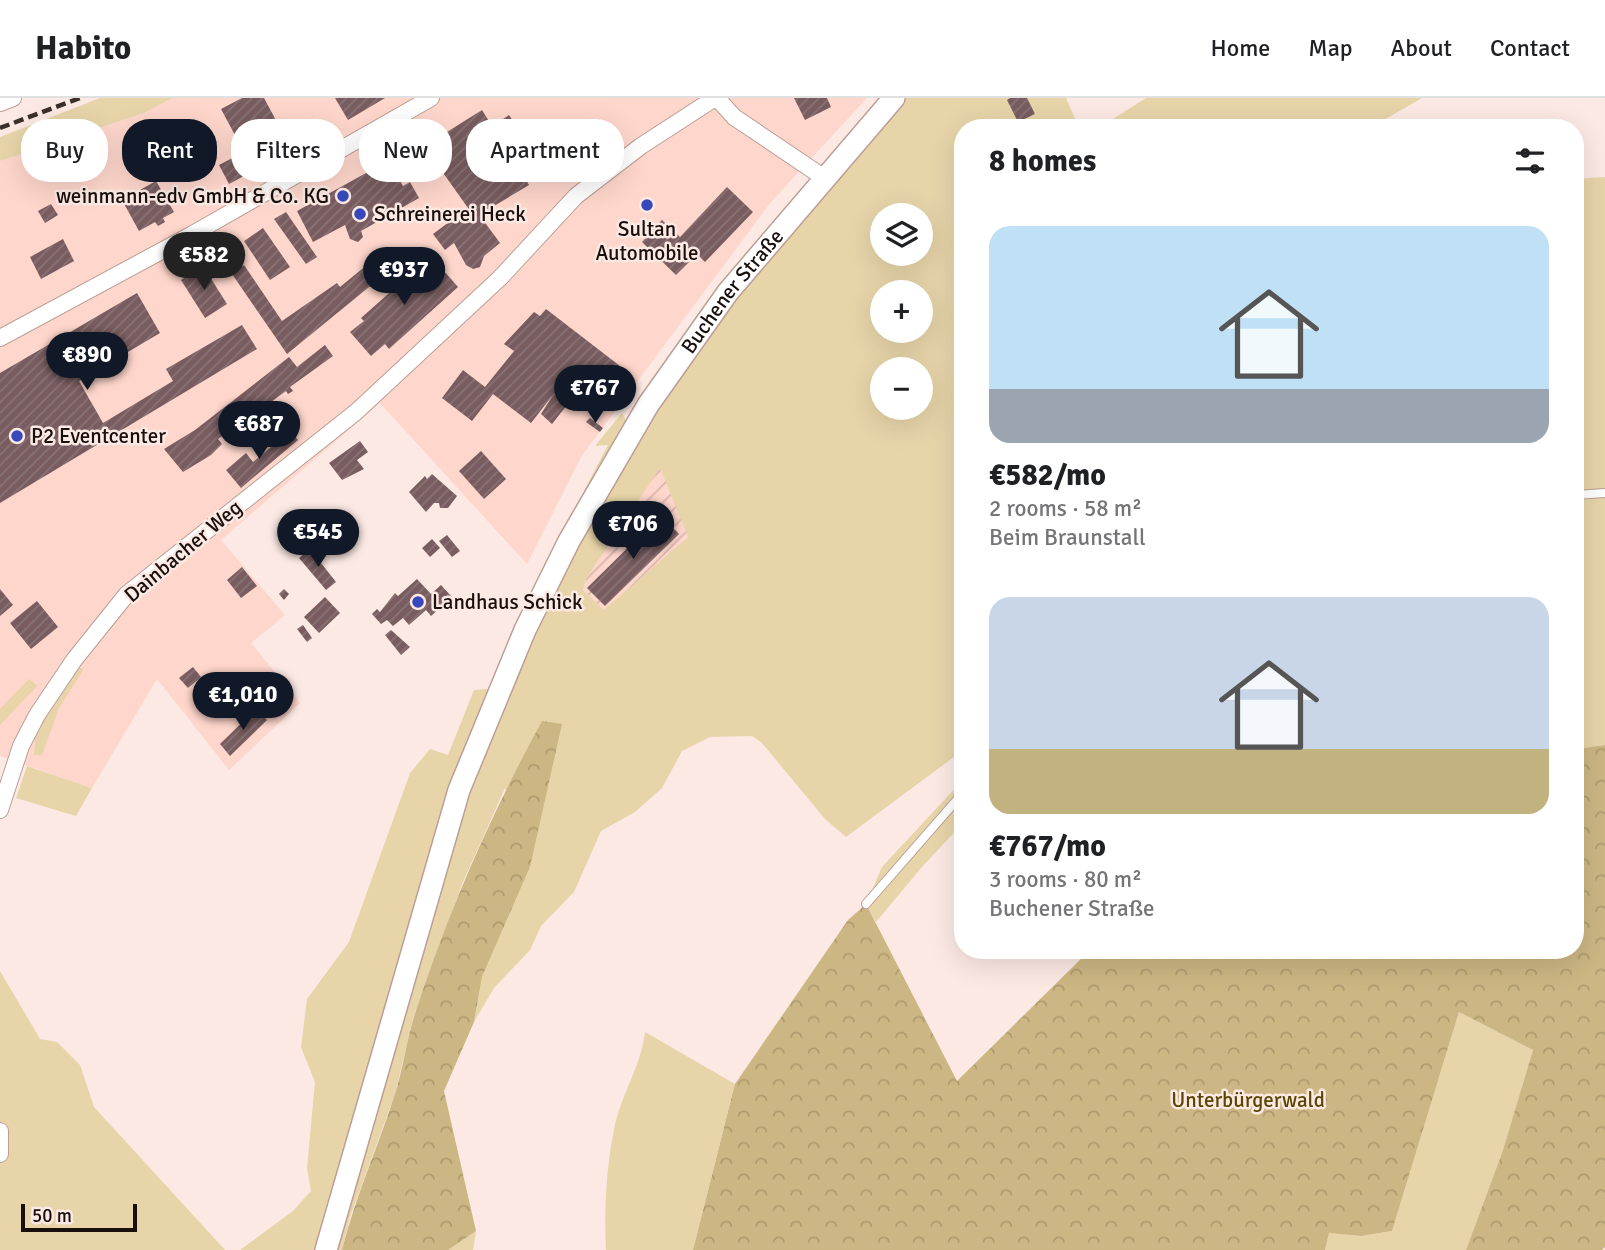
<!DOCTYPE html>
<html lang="en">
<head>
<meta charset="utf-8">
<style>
	:root { --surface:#fff; --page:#f6f6f6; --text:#202124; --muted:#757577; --line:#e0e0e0; --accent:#111827 }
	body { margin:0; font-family:Signika,sans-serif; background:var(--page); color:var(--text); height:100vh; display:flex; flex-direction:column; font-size:26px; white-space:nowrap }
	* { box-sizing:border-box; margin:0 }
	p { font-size:23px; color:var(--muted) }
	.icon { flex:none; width:38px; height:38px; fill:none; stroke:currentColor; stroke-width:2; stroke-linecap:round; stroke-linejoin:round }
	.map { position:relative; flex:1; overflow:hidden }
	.panel { position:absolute; left:954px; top:21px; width:630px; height:840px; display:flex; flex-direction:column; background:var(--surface); border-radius:28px; box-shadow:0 7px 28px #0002 }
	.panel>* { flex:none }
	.hud { position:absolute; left:21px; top:21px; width:665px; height:63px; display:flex; gap:14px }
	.buttons { position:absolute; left:870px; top:105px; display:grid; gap:14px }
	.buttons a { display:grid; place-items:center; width:63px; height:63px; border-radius:50%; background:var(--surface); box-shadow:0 7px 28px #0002; font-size:35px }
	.scale { position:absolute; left:21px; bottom:18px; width:116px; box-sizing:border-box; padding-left:7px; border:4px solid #190f0c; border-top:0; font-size:19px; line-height:24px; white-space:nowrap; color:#190f0c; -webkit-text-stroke:5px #fce9e3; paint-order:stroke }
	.price { position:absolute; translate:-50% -60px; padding:0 16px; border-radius:24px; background:var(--accent); color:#fff; font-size:23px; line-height:46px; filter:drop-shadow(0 2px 4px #0008) }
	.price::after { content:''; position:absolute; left:50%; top:42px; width:21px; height:16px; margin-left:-10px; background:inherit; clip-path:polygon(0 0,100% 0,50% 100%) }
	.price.selected { background:#222; color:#fff }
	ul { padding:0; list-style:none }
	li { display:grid; align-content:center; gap:14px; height:371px; padding:0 35px }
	li span { display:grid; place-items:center; height:217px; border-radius:21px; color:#555 }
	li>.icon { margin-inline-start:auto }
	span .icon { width:126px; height:126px; fill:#fffc; stroke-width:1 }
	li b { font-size:30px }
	h2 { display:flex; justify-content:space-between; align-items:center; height:84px; padding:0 35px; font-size:30px }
	.pill { padding:0 24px; border-radius:28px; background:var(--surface); box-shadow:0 7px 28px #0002; font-size:24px; line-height:63px }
	.pill.selected { background:var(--accent); color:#fff }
	header { display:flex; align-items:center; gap:42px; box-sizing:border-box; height:98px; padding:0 35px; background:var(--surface); border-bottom:2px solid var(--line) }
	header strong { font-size:33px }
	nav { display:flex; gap:38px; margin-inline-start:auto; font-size:24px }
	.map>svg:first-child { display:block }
</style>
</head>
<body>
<header>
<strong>Habito</strong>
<nav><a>Home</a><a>Map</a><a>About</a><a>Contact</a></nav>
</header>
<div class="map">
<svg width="1605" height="1152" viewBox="0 0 1605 1152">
	<defs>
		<pattern id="industrial-furrows" width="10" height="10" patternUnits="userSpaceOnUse" patternTransform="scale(1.75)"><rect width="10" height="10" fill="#fed6cb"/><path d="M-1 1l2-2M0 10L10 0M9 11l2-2" fill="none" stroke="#d9b6ad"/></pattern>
		<pattern id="forest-crowns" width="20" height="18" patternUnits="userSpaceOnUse" patternTransform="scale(1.75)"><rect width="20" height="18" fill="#ccb683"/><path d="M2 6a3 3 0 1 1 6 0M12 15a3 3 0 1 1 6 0" fill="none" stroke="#af9b70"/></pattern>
		<pattern id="building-hatch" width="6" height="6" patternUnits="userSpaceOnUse" patternTransform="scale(1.75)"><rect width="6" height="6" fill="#785c5f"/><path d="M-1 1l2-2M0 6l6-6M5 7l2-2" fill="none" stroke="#887375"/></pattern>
	</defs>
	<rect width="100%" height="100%" fill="#fce9e3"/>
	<polygon fill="#fed6cb" points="173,0 867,0 771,104 581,359 527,466 380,305 221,442 285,517 251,545 300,605 229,672 157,581 92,690 0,658 0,63 144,15"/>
	<polygon fill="url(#industrial-furrows)" points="660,369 688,439 605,513 583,492 586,481"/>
	<g fill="#e7d4a9" fill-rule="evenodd">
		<polygon points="100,0 173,0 144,15 0,63 0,39"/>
		<path d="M894,0H1066L1079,30H962V653L846,739L825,721L762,645L752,638L710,639L682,653L662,690L635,714L601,733L574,794L541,828L530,852L494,890L474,924L482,879L530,769L505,690L463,784L413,921L395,996L350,1119L342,1152H240L293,1113L311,1093L307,1070L315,984L301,949L307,901L349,844L410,675L430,651L448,657L474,592L488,591L528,500L608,347L595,348L622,315L632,334L648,307ZM882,117H920V156H882ZM882,194H920V233H882ZM882,271H920V310H882ZM660,370L688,439L604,512L583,492L586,481Z"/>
		<polygon points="1146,0 1422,0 1370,30 1099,30"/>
		<polygon points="1605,79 1605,647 1575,651 1575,81"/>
		<polygon points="74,562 83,572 59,610 42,657 34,657 37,617"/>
		<polygon points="29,581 37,588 0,627 0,611"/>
		<polygon points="27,668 92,690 76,718 16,700"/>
		<polygon points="962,683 962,726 921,770 876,824 866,806 882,769"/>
		<polygon points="0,873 40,941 57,944 80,967 94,1009 225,1152 0,1152"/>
		<polygon points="1459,914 1533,952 1502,1055 1466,1152 1325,1152 1329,1135 1361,1138 1392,1133"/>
		<path d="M645,934L735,986L693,1152H606C604,1113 606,1070 614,1032C620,998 641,969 645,934Z"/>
		<polygon points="476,1133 473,1152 448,1152"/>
	</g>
	<g fill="url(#forest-crowns)">
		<path d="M542,623L562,626L530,769L482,879L474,924L444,993L476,1133L448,1152H342C355,1099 378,1049 395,996C403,971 406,945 414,919C447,816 490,718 542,623Z"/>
		<polygon points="1605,647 1605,1149 1602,1152 1466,1152 1502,1055 1533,952 1459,914 1392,1133 1361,1138 1329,1135 1325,1152 693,1152 735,986 848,822 866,806 957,983 1090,852 1575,852 1575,651"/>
	</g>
	<g fill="url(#building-hatch)">
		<polygon points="242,0 264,0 292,52 229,86 219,67 244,54 221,11"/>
		<polygon points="335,0 385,0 348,22"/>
		<polygon points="794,0 827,0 831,9 805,22"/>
		<polygon points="1010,0 1027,0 1035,16 1018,24 1007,2"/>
		<polygon points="482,12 492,28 509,17 533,54 516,65 529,87 489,111 492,115 483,122 500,145 484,158 480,169 473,171 466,167 454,145 445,152 433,136 468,110 422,45 436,35 439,39"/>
		<polygon points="388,63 403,88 410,84 419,100 361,133 363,139 358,144 350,141 345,127 313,144 297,113"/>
		<polygon points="156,83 174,114 163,120 165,124 158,128 155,124 139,133 122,102"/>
		<polygon points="727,89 753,114 705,164 697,156 676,177 642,144 662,122 680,139"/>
		<polygon points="51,106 58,117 45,125 38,113"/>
		<polygon points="286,114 317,159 306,166 274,121"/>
		<polygon points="263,130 290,169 270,182 244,143"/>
		<polygon points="63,141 74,163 41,181 30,159"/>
		<polygon points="384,153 396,167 287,256 232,176 244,167 282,223 337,185 340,189"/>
		<polygon points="431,158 458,189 389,251 385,246 371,258 350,234 364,223 361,220"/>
		<polygon points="203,168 227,206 205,220 181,182"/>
		<polygon points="137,195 160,235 79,283 103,325 173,283 166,271 242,227 257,251 0,405 0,275"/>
		<polygon points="546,211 620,268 611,280 604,274 582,307 580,306 574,313 567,307 552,326 541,316 553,297 531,325 493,296 472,323 442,300 463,272 485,289 514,253 504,246 534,214 540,218"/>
		<polygon points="325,247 333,258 290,289 293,293 288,296 286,293 256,315 254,313 218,341 222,346 211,357 183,374 164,351 195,332 289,259 297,269"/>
		<polygon points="590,320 603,330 600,334 586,324"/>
		<polygon points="290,333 298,342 241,390 226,372 246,355 253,364"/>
		<polygon points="360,343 368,354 357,362 364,371 342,382 329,365"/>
		<polygon points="481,353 506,381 484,401 459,373"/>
		<polygon points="432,376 457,398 448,410 440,410 439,405 434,405 426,414 409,394 425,378 427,381"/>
		<polygon points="661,417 679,436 605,508 587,490"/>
		<polygon points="447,437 460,453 452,459 439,443"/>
		<polygon points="432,441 440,450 430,459 422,450"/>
		<polygon points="310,451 336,484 326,492 299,460"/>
		<polygon points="242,469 257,488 241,500 227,482"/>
		<polygon points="417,481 431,496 441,487 452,499 431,518 426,512 409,527 403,520 393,528 387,522 381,526 372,516 377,511 380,514 395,495 398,498"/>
		<polygon points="0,491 13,507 0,518"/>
		<polygon points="284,491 289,496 284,502 279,496"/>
		<polygon points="325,499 340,515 319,535 304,519"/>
		<polygon points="37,503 58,529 31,551 10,525"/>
		<polygon points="303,527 312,540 307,544 297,531"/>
		<polygon points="391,532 410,549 401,557 385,537"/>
		<polygon points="193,569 201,579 188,590 179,580"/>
		<polygon points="256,611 267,622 230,658 220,646"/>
	</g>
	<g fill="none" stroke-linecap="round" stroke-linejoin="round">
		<defs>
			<g id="service">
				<polyline points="1575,397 1605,395"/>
				<polyline points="866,806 962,696"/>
			</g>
			<g id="minor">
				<polyline points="717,0 734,19 823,79"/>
				<polyline points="0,5 13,0"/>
				<polyline points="0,240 191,137 431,0"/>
				<polyline points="0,712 21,648 37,617 74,562 127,496 356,314 500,180 576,98 641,48 715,0"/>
				<polyline points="0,1033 0,1056"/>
			</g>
			<g id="secondary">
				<path id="s1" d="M326,1152L459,692L525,532L569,443L648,307L728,194L894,0"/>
			</g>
		</defs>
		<use href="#service" stroke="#bc9e95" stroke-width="10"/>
		<use href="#minor" stroke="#bc9e95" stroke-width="18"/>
		<use href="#secondary" stroke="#bc9e95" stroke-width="24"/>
		<use href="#service" stroke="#fff" stroke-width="8"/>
		<use href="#minor" stroke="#fff" stroke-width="16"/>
		<use href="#secondary" stroke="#fff" stroke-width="21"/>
		<polyline stroke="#3a2f2b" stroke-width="4.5" stroke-dasharray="10 5" stroke-linecap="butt" points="0,30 80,0"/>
	</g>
	<g fill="#3748bb" stroke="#fce9e3" stroke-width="2.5">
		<circle cx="343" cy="98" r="7"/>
		<circle cx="647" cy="107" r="7"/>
		<circle cx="360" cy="116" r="7"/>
		<circle cx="17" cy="338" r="7"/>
		<circle cx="418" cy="504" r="7"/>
	</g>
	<g text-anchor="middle" stroke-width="5" stroke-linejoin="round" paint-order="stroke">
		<g font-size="21" fill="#190f0c" stroke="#fce9e3" text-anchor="start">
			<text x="329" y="105" text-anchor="end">weinmann-edv GmbH &amp; Co. KG</text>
			<text x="374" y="123">Schreinerei Heck</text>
			<text x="647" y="138" text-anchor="middle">Sultan<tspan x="647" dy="24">Automobile</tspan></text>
			<text x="31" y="345">P2 Eventcenter</text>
			<text x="432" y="511">Landhaus Schick</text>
		</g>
		<g font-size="21" fill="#190f0c" stroke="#fce9e3">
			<text dy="7" stroke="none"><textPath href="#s1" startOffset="1050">Buchener Straße</textPath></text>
			<text transform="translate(183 453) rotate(-40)" y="7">Dainbacher Weg</text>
		</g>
		<g font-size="21" fill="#5b4502" stroke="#fce9e3">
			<text x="1248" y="1009">Unterbürgerwald</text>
		</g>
	</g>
</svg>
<div class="buttons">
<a><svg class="icon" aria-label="layers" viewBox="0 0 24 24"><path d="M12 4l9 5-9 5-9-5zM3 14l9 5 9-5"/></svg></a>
<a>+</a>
<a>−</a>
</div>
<div class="scale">50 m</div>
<b class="price selected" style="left:204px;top:194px">€582</b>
<b class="price" style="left:404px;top:209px">€937</b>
<b class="price" style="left:87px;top:294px">€890</b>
<b class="price" style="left:595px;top:327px">€767</b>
<b class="price" style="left:259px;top:363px">€687</b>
<b class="price" style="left:633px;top:463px">€706</b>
<b class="price" style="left:318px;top:471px">€545</b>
<b class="price" style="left:243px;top:634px">€1,010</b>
<div class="hud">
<a class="pill">Buy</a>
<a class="pill selected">Rent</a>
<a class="pill">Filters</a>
<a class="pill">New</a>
<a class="pill">Apartment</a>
</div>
<section class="panel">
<h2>8 homes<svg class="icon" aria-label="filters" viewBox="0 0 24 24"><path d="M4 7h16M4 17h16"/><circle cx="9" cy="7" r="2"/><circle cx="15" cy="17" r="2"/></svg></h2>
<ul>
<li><span style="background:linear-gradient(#bfe0f5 75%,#9aa5b1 0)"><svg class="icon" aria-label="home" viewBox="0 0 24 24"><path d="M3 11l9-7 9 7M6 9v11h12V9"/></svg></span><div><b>€582/mo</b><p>2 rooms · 58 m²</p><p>Beim Braunstall</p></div></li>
<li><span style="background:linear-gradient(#c9d6e8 70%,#c2b280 0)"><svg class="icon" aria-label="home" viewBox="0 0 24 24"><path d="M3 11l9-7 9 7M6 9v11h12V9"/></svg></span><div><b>€767/mo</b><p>3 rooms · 80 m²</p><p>Buchener Straße</p></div></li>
</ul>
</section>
</div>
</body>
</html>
